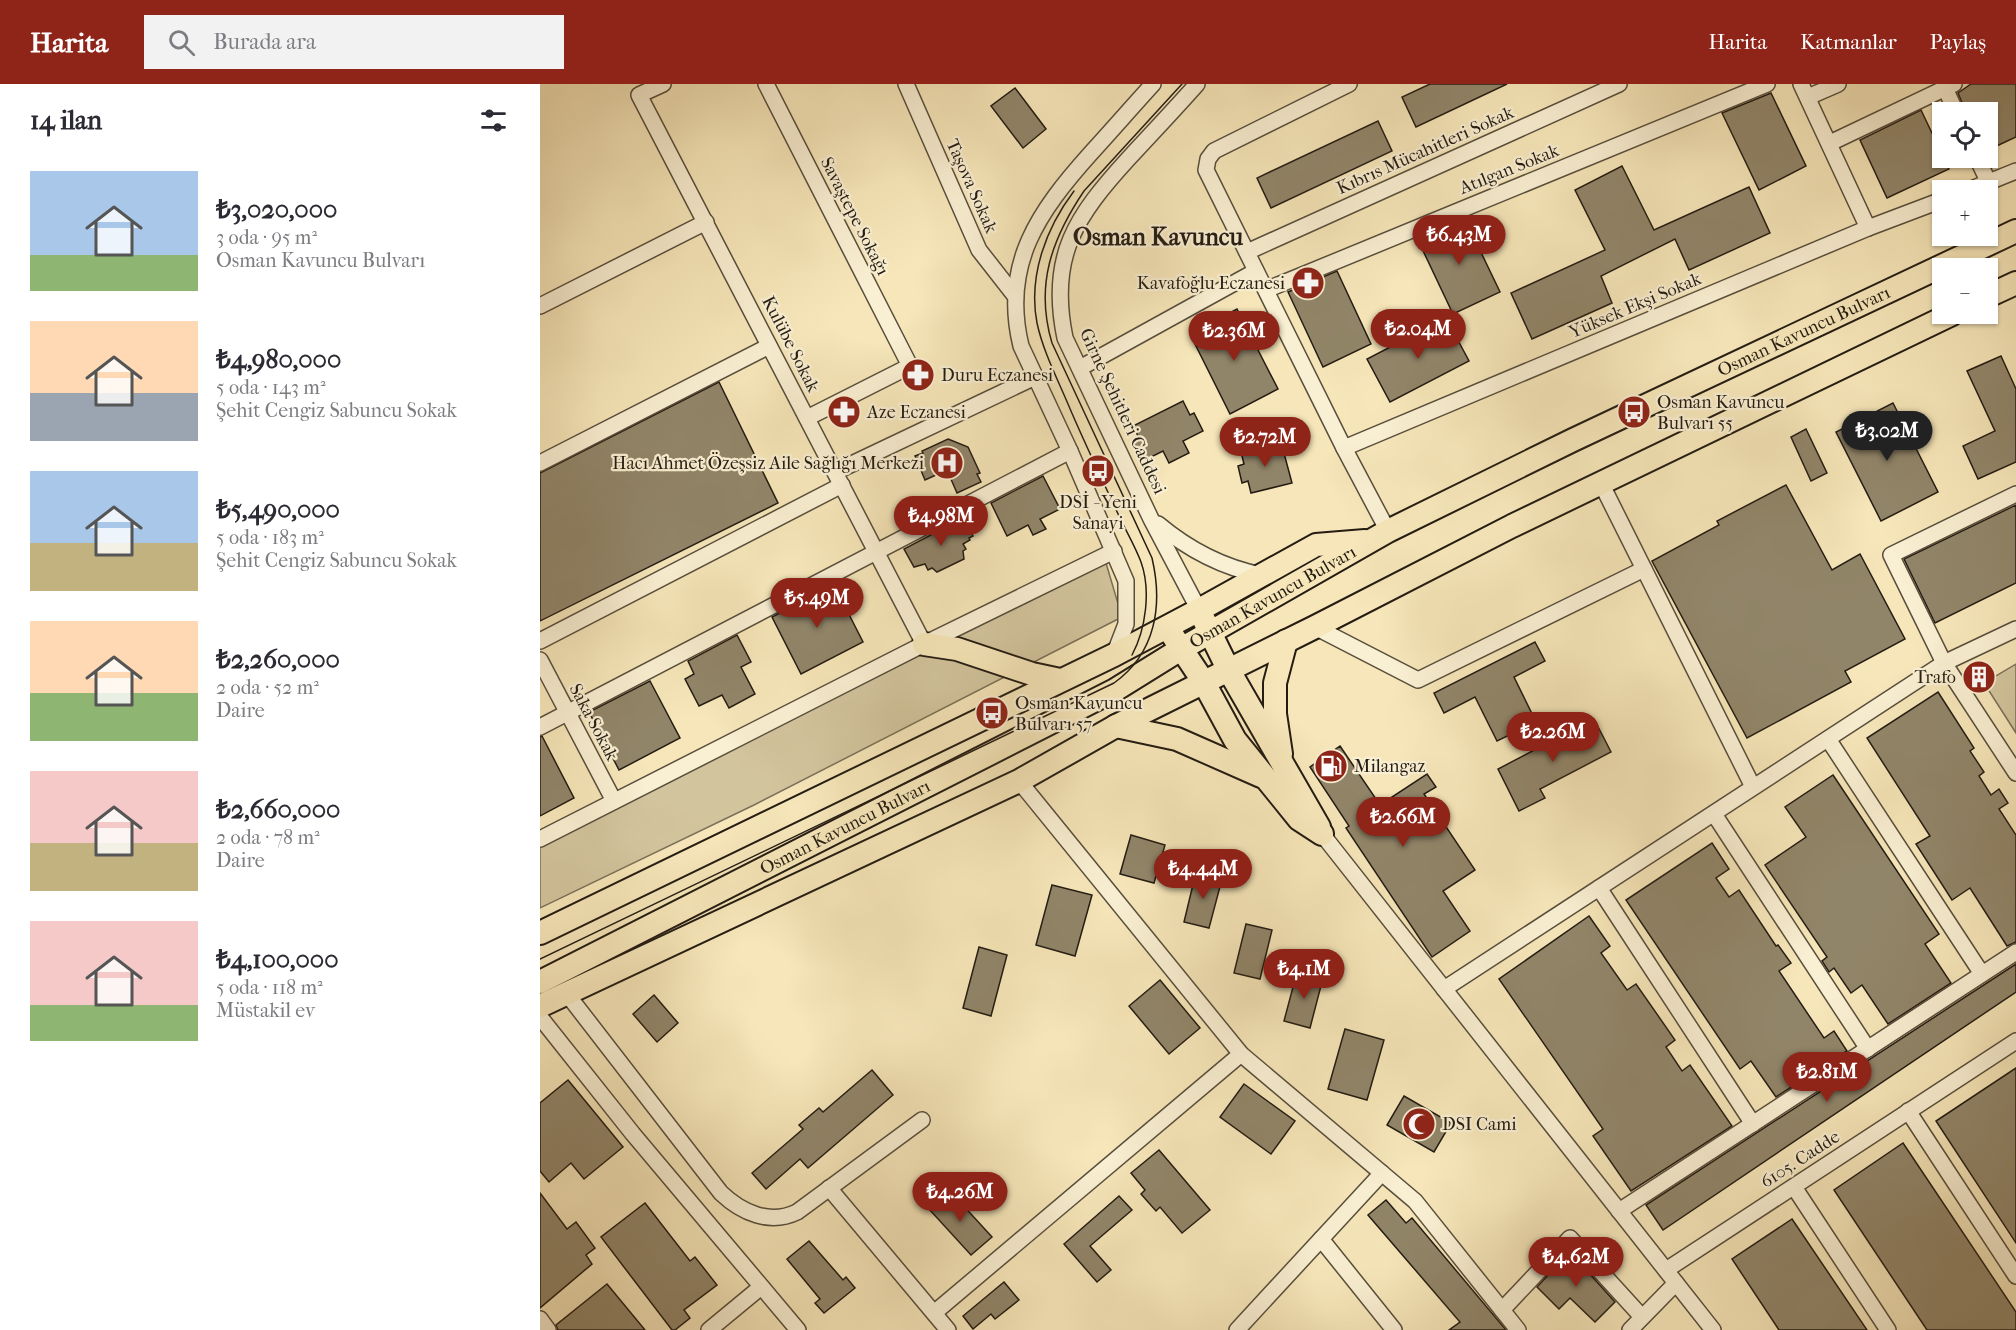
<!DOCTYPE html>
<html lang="tr">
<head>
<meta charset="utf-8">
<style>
	:root { --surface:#fff; --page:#f2f2f3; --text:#2b2b33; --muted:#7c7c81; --accent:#8f2418 }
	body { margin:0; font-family:"IM FELL French Canon",serif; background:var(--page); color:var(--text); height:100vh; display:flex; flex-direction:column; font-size:22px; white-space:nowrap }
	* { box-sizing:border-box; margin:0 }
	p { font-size:20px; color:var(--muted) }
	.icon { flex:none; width:33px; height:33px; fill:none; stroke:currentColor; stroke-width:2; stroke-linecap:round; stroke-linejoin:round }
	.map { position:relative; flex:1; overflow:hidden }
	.side { display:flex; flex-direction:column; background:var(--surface); width:540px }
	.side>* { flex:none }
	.buttons { position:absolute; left:1392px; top:18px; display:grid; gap:12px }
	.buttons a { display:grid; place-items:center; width:66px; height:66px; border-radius:0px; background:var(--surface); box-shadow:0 2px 4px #0004; font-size:30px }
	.price { position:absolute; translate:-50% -51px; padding:0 14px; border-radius:21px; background:var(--accent); color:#fff; font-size:20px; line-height:39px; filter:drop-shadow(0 2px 3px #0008) }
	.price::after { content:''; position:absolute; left:50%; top:36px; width:18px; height:14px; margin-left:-9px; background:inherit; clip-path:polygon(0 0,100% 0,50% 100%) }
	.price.current { background:#222; color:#fff }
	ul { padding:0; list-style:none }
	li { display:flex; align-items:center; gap:18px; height:150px; padding:0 30px }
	li span { display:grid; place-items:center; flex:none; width:168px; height:120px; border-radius:0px; color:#555 }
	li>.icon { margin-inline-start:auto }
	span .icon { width:72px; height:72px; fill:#fffc; stroke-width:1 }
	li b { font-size:26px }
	h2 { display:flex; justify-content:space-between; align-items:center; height:72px; padding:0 30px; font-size:26px }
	header { display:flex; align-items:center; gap:36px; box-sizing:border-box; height:84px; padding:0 30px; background:var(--accent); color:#fff }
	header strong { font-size:28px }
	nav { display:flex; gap:33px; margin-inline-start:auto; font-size:21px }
	.search { width:420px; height:54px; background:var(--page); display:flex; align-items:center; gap:15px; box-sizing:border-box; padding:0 21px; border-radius:0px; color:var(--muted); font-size:22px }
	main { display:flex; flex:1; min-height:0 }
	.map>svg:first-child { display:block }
</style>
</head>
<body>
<header>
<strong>Harita</strong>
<div class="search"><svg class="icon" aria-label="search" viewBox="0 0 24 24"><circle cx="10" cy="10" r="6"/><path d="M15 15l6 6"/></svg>Burada ara</div>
<nav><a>Harita</a><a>Katmanlar</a><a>Paylaş</a></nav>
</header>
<main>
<section class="side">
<h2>14 ilan<svg class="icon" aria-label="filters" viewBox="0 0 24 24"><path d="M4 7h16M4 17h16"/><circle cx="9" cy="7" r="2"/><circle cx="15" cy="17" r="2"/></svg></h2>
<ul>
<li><span style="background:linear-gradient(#a9c7e8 70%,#8fb573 0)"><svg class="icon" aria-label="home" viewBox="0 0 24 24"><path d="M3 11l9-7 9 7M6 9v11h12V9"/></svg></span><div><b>₺3,020,000</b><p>3 oda · 95 m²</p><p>Osman Kavuncu Bulvarı</p></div></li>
<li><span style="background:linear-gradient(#ffd9b3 60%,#9aa5b1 0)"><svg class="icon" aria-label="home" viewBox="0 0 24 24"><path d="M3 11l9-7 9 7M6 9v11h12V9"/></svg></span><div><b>₺4,980,000</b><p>5 oda · 143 m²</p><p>Şehit Cengiz Sabuncu Sokak</p></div></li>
<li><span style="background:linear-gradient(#a9c7e8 60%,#c2b280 0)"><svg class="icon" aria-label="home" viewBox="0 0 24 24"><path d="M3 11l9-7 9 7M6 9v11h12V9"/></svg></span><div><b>₺5,490,000</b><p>5 oda · 183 m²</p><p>Şehit Cengiz Sabuncu Sokak</p></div></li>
<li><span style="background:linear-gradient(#ffd9b3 60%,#8fb573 0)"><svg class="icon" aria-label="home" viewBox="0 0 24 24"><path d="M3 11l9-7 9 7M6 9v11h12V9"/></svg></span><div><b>₺2,260,000</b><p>2 oda · 52 m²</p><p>Daire</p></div></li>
<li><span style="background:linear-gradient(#f6c9c9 60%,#c2b280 0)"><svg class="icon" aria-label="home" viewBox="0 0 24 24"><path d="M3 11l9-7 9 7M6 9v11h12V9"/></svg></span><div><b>₺2,660,000</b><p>2 oda · 78 m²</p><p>Daire</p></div></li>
<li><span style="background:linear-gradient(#f6c9c9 70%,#8fb573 0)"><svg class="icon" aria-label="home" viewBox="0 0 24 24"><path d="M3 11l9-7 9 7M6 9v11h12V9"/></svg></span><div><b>₺4,100,000</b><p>5 oda · 118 m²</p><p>Müstakil ev</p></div></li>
</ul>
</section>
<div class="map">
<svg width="1476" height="1246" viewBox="0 0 1476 1246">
	<rect width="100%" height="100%" fill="#f6e6b9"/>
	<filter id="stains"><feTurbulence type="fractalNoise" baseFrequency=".00333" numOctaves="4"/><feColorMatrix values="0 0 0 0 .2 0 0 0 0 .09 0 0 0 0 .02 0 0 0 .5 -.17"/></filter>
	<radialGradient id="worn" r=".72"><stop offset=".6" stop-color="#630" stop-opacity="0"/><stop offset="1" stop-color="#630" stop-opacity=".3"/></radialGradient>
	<g fill="#d2c49d" stroke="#7b7058" stroke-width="1.5">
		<polygon points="566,479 582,533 214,721 0,824 0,760"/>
		<polygon points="1476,580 1476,649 1444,599"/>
	</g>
	<g fill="#918569" stroke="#241c13" stroke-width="1.5">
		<polygon points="890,0 967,0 876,43 862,13"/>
		<polygon points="1431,0 1476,0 1476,53 1448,66 1448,28 1426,28 1418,9"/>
		<polygon points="475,4 506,45 483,64 451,22"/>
		<polygon points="1231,9 1266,82 1219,106 1182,29"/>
		<polygon points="1381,26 1409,85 1347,114 1320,56"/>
		<polygon points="838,37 852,67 731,124 717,94"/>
		<polygon points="1082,82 1114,146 1209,103 1230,149 1149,186 1135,155 1061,192 1072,219 992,255 971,209 1065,166 1035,106"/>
		<polygon points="925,135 960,208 913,230 877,154"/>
		<polygon points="797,187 831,260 783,283 748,208"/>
		<polygon points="697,225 738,305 690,330 650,250"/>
		<polygon points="906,234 929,277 850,318 827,275"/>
		<polygon points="1461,272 1476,305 1476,378 1438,395 1423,362 1455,347 1427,287"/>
		<polygon points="179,298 238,419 0,537 0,389"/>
		<polygon points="643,317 650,331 654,329 663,347 643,357 649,369 629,379 623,367 603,377 594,359 600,356 593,342"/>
		<polygon points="1353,319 1398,408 1341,437 1296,348"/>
		<polygon points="1266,345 1287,389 1271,397 1251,353"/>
		<polygon points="408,355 428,363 440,389 437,390 441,398 417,409 407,386 385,396 375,372 383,369 382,367"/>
		<polygon points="741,358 752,399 711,409 708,397 702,399 698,382 704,380 701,368"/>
		<polygon points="503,392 520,425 500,435 506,445 493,451 488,441 467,452 451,419"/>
		<polygon points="1246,401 1292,486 1320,470 1365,555 1305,587 1311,598 1207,654 1112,477 1179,441 1177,437"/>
		<polygon points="1476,421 1476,499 1395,539 1364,475"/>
		<polygon points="423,434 433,452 429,454 430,456 423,460 426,465 423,467 424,475 397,488 392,484 388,486 385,480 374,483 364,465"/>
		<polygon points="294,501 323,558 261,590 232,533"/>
		<polygon points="197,551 211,578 201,583 215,610 189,624 182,611 159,622 145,595 154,590 148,577"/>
		<polygon points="995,558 1005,577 974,593 996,638 957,657 935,613 904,629 894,609"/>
		<polygon points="110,597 140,654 79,686 49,628"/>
		<polygon points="1398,608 1434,664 1430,667 1444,688 1439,692 1451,711 1459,705 1468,719 1459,725 1476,751 1476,858 1467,862 1430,804 1412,816 1376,760 1390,752 1327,654"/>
		<polygon points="1054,635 1071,668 1000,705 1005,714 979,727 958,685"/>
		<polygon points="2,652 34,714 0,732 0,653"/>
		<polygon points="800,662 840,721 887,690 896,703 884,710 935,786 903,807 930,847 892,873 806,744 809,742 770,683"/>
		<polygon points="1293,691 1399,850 1385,860 1411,899 1348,940 1322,901 1311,909 1294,884 1289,888 1282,877 1287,873 1225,781 1266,753 1245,723"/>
		<polygon points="591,751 625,761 614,799 580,790"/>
		<polygon points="1172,759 1189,785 1176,794 1189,813 1199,806 1236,862 1238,861 1251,879 1239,887 1284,954 1294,947 1307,967 1236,1013 1211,977 1200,985 1086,816"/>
		<polygon points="656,788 682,795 669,844 644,838"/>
		<polygon points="512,801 552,811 535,872 496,861"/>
		<polygon points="1049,832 1070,862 1061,869 1087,906 1096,900 1135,956 1126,963 1142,987 1150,981 1192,1042 1091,1107 1053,1052 1063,1045 959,895"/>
		<polygon points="706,840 732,846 720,895 694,889"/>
		<polygon points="439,863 467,871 451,932 423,924"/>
		<polygon points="1476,880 1476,908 1123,1146 1106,1121"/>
		<polygon points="757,888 783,894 770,944 744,937"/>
		<polygon points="620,896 660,944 629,970 589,922"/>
		<polygon points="114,911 138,939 117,958 93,930"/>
		<polygon points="805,945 844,956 827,1016 788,1005"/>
		<polygon points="1476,984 1476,1159 1396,1037"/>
		<polygon points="332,986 353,1011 268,1084 260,1075 226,1105 212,1089 263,1045 259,1041 279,1024 283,1028"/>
		<polygon points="28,996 83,1063 44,1095 31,1079 9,1098 0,1087 0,1019"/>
		<polygon points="704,1000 755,1037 731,1070 680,1033"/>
		<polygon points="864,1012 911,1039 894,1068 847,1041"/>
		<polygon points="1363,1059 1476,1228 1476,1246 1387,1246 1294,1106"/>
		<polygon points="619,1066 670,1126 642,1149 620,1123 616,1127 601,1110 605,1106 591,1089"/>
		<polygon points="409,1106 452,1153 431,1171 389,1125"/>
		<polygon points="0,1109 27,1145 36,1138 55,1164 46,1171 52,1180 0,1224"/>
		<polygon points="579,1112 592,1126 550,1162 571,1186 557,1198 524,1160"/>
		<polygon points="846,1116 866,1139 872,1134 966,1246 909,1246 920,1238 828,1131"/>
		<polygon points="105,1119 150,1177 155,1173 177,1201 144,1226 150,1234 135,1246 132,1246 61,1153"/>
		<polygon points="1252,1135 1327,1246 1239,1246 1192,1175"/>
		<polygon points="269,1157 303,1196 306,1193 315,1204 284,1229 275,1219 280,1215 247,1175"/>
		<polygon points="1030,1168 1075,1218 1055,1238 1030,1214 1019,1225 997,1203"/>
		<polygon points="464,1198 479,1216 455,1235 451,1230 433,1245 423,1232"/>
		<polygon points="67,1200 105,1246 18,1246 16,1241"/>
	</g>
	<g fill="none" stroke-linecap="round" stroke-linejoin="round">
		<defs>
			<g id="minor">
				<polyline points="123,0 99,11 384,560"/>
				<polyline points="226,0 370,282 267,334"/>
				<polyline points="366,0 439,166 475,212"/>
				<path d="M657,0C635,25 612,49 589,74C536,132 508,172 525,254L611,435L659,526"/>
				<polyline points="809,0 674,67 668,75 666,86 804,364 848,447"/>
				<polyline points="1261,0 1328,144"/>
				<polyline points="1405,4 1416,28"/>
				<polyline points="1268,13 1298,0"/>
				<polyline points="1290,59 1414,0"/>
				<polyline points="1437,74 1449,99"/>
				<polyline points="1429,106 1476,87"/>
				<polyline points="707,168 1079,0"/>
				<polyline points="726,206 1227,0"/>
				<polyline points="0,222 166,138"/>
				<polyline points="540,284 716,187"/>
				<polyline points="804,364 1328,144 1402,116"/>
				<polyline points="0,379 229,262"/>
				<polyline points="295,388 495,293"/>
				<polyline points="1061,399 1213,703"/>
				<polyline points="1476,410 1351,471 1404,579 1476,689"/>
				<path d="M618,440C649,466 681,483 721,491"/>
				<polyline points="775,543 878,596 1104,485"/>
				<polyline points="0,557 302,401"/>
				<path d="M574,571L586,540V497L530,367L481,262C461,180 499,127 551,69C572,46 592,23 613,0"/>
				<polyline points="0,576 74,717"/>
				<polyline points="0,643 530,367"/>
				<polyline points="1288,655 1442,890"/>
				<polyline points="479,697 701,970 875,1117 978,1246"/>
				<polyline points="1174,730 1328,965"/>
				<polyline points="782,750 1173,1246"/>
				<polyline points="0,755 384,560 574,467"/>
				<polyline points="1059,804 1213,1040"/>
				<polyline points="904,905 1404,579 1476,545"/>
				<path d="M27,910L181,1109C202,1129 230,1141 257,1128L382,1036"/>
				<polyline points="0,933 93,1050 258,1246"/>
				<polyline points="1368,1027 1476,1192"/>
				<polyline points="1254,1103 1348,1246"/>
				<polyline points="289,1104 408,1246"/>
				<polyline points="1079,1127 1476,868"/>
				<polyline points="781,1155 854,1246"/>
				<polyline points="1126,1186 1476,957"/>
				<polyline points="962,1226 1030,1154 1102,1233"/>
				<polyline points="394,1229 701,970"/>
				<polyline points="0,1235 8,1246"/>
				<polyline points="169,1246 221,1203"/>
				<polyline points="697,1246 842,1089"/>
				<polyline points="1090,1246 1136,1199"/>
			</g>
			<g id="highway">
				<polyline points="1448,212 1476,199"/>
				<polyline points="664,536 688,585 779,743"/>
				<polyline points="633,552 663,597 695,656 759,735 782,750"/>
				<polyline points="384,560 417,565 492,590 520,596"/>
				<polyline points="576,642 637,655 721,692"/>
				<polyline points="741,670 735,630 735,599 746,557"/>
				<polyline points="0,849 574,571 659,526 776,461 825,457"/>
				<path id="s1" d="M0,898L575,606L641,565L848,447L1033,356L1476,147"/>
				<polyline points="0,922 479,697 576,642 775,543 972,442 1412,230"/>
			</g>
		</defs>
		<use href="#minor" stroke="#584e3c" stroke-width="18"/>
		<use href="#highway" stroke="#241c13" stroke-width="26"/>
		<use href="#minor" stroke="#f9efd2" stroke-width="15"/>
		<use href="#highway" stroke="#f6e6b9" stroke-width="22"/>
		<g stroke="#241c13" stroke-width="1.5">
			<path d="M534,107C506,144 488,192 497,239C503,267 517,294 528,320C544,358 562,395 579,432C586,447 595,462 601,478C611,506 606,545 592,571"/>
			<path d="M0,875L574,599C616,569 623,521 612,474L512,259C495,202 511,156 544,107L642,0"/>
		</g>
	</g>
	<defs>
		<symbol id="pharmacy-disc" viewBox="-11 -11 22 22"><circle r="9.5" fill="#8f2418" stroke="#f9efd2"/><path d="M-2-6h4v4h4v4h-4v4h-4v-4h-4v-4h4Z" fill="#fff"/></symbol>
		<symbol id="bus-disc" viewBox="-11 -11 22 22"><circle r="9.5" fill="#8f2418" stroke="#f9efd2"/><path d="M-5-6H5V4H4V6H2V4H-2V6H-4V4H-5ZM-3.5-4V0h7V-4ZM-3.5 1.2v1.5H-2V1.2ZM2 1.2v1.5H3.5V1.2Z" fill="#fff"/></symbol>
		<symbol id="hospital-disc" viewBox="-11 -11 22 22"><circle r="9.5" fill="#8f2418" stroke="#f9efd2"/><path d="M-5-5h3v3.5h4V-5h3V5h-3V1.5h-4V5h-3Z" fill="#fff"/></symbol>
		<symbol id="building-disc" viewBox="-11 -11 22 22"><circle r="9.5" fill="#8f2418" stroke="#f9efd2"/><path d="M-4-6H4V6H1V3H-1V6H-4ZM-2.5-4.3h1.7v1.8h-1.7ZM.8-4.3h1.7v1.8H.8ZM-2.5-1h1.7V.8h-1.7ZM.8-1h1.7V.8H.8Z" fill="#fff"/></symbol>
		<symbol id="fuel-disc" viewBox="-11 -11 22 22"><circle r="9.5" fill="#8f2418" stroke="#f9efd2"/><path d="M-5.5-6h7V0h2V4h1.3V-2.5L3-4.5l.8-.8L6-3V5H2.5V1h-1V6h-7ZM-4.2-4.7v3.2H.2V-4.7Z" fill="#fff"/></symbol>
		<symbol id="mosque-disc" viewBox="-11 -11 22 22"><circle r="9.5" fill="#8f2418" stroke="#f9efd2"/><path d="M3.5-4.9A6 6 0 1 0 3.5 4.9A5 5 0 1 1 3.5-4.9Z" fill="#fff"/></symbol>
	</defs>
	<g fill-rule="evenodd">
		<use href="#pharmacy-disc" x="749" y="180" width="38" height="38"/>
		<use href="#pharmacy-disc" x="359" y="272" width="38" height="38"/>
		<use href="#pharmacy-disc" x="285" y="309" width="38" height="38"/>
		<use href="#bus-disc" x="1075" y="309" width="38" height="38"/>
		<use href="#hospital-disc" x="388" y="360" width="38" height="38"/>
		<use href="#bus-disc" x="539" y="368" width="38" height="38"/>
		<use href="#building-disc" x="1420" y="574" width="38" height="38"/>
		<use href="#bus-disc" x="433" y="610" width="38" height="38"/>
		<use href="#fuel-disc" x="772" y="663" width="38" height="38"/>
		<use href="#mosque-disc" x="860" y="1021" width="38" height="38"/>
	</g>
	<g text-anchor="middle" stroke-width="4.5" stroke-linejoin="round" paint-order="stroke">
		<g font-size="18" fill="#241c13" stroke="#f9efd2">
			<text transform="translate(885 66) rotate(-24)" y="6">Kıbrıs Mücahitleri Sokak</text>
			<text transform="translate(969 85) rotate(-22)" y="6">Atılgan Sokak</text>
			<text transform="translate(432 102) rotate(66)" y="6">Taşova Sokak</text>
			<text transform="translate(315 132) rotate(63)" y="6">Savaştepe Sokağı</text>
			<text transform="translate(1095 221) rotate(-23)" y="6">Yüksek Ekşi Sokak</text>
			<text dy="6" stroke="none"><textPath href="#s1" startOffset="1422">Osman Kavuncu Bulvarı</textPath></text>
			<text transform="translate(251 260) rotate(63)" y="6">Kulübe Sokak</text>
			<text transform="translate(583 327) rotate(65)" y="6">Girne Şehitleri Caddesi</text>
			<text dy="6" stroke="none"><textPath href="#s1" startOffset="828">Osman Kavuncu Bulvarı</textPath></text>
			<text transform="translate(54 638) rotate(62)" y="6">Saka Sokak</text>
			<text dy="6" stroke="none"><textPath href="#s1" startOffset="342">Osman Kavuncu Bulvarı</textPath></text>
			<text transform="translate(1260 1075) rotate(-33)" y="6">6105. Cadde</text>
		</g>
		<g font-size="18" fill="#241c13" stroke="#f9efd2" text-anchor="start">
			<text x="745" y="205" text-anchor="end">Kavafoğlu Eczanesi</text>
			<text x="401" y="297">Duru Eczanesi</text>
			<text x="1117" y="324">Osman Kavuncu<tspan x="1117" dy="21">Bulvarı 55</tspan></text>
			<text x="327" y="334">Aze Eczanesi</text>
			<text x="384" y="385" text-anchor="end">Hacı Ahmet Özeşsiz Aile Sağlığı Merkezi</text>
			<text x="558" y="424" text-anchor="middle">DSİ - Yeni<tspan x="558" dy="21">Sanayi</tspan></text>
			<text x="1416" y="599" text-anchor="end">Trafo</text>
			<text x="475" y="625">Osman Kavuncu<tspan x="475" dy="21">Bulvarı 57</tspan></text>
			<text x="814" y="688">Milangaz</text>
			<text x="902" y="1046">DSI Cami</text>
		</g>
		<g font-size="24" font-weight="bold" fill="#241c13" stroke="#f9efd2">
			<text x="618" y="161">Osman Kavuncu</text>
		</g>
	</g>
	<rect width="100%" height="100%" filter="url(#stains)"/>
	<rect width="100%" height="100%" fill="url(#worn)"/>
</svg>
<div class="buttons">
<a><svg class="icon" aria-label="locate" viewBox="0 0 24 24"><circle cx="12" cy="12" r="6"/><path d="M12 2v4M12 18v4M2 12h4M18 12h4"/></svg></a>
<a>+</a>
<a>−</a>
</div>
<b class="price" style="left:919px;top:182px">₺6.43M</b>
<b class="price" style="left:878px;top:276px">₺2.04M</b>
<b class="price" style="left:694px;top:278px">₺2.36M</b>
<b class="price current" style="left:1347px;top:378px">₺3.02M</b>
<b class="price" style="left:725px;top:384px">₺2.72M</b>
<b class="price" style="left:401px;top:463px">₺4.98M</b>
<b class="price" style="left:277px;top:545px">₺5.49M</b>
<b class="price" style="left:1013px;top:679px">₺2.26M</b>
<b class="price" style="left:863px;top:764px">₺2.66M</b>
<b class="price" style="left:663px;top:816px">₺4.44M</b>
<b class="price" style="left:764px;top:916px">₺4.1M</b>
<b class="price" style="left:1287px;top:1019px">₺2.81M</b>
<b class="price" style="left:420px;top:1139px">₺4.26M</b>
<b class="price" style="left:1036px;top:1204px">₺4.62M</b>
</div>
</main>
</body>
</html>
